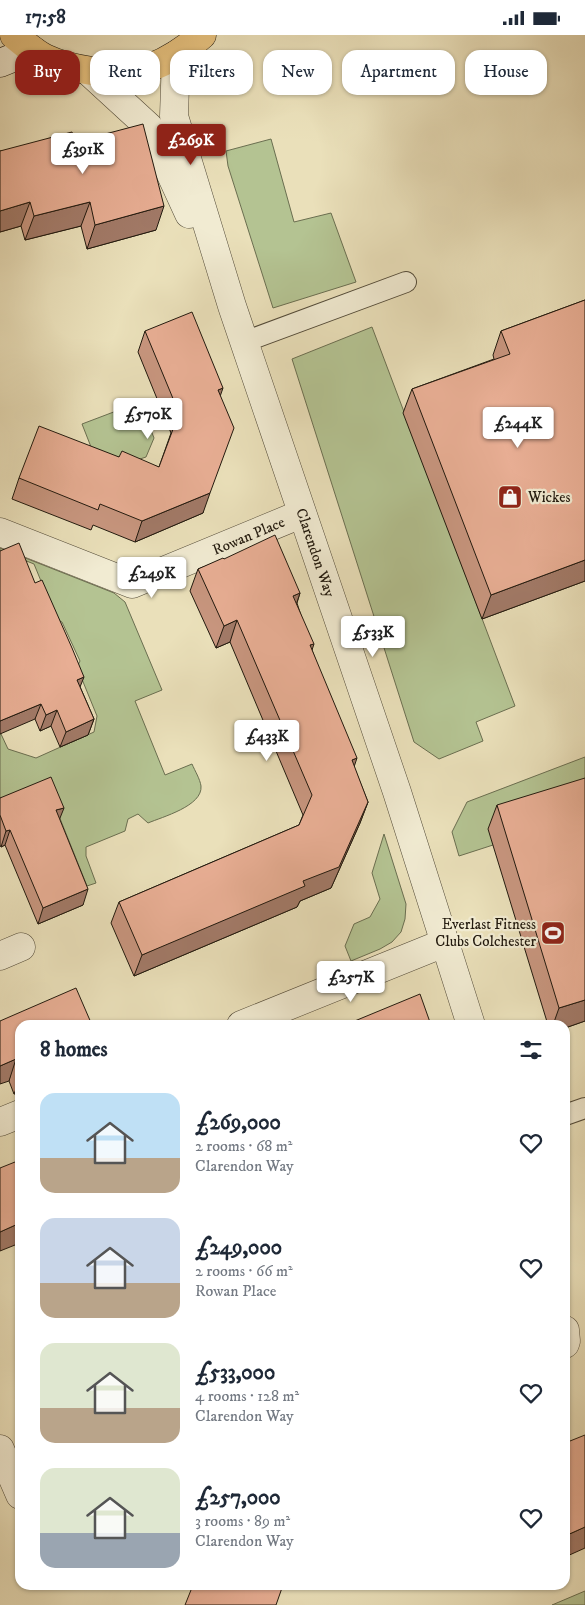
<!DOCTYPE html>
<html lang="en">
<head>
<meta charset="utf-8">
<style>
	:root { --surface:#fff; --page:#f6f6f7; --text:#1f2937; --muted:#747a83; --accent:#8f2418 }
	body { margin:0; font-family:"IM FELL DW Pica",serif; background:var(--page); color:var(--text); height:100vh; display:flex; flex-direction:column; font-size:19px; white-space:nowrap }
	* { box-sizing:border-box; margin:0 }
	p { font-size:16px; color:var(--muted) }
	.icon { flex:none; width:28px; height:28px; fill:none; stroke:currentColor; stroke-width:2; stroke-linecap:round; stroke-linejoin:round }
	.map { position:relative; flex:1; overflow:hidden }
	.panel { position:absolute; left:15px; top:985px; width:555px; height:570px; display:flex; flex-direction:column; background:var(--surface); border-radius:15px; box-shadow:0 1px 4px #0004 }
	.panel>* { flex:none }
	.hud { position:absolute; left:15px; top:15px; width:555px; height:45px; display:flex; gap:10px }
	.price { position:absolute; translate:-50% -42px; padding:0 11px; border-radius:5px; background:#fff; color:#222; font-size:16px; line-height:32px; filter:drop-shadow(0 1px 2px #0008) }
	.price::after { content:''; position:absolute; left:50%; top:30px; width:15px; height:11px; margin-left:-8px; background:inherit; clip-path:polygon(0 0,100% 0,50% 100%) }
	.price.on { background:var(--accent); color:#fff }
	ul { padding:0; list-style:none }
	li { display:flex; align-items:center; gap:15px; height:125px; padding:0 25px }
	li span { display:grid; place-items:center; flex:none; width:140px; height:100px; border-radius:15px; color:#555 }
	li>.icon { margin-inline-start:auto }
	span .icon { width:60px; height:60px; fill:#fffc; stroke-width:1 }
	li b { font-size:21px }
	h2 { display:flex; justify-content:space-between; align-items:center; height:60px; padding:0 25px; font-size:21px }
	.tag { padding:0 18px; border-radius:15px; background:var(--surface); box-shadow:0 1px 4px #0004; font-size:18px; line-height:45px }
	.tag.on { background:var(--accent); color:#fff }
	.status { display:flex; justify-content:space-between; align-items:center; height:35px; padding:0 25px; background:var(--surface); direction:ltr }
	.status svg { height:14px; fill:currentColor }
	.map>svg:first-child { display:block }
</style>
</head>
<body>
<div class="status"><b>17:58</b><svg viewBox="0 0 49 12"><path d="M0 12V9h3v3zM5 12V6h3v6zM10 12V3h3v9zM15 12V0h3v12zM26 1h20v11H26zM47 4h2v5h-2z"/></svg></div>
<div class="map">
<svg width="585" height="1570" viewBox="0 0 585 1570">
	<rect width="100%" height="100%" fill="#eae0ba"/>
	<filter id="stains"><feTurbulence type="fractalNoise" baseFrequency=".004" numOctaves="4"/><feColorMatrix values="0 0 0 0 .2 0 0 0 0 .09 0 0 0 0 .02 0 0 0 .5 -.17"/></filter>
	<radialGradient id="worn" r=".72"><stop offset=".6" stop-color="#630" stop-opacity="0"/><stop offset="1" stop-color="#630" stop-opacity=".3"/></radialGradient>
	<g fill="#b4c392" stroke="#6a6e50">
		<polygon points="271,104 294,187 331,178 356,247 273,273 228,131 226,116"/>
		<polygon points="372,292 515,671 476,687 483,706 439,724 414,707 292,324"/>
		<polygon points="140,367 154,403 146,422 128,428 93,417 82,389"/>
		<path d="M0,513L114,558L125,567L162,655L135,666L165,740L192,729C195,736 200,744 201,751C203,771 162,782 148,788L138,779L128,784L125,796L86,812V821L96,848L87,851L49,756L0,776V699H1L8,714L36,723L94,697L97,681L77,632L80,626L62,587L57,585L34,529L19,523L0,529Z"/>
		<polygon points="585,722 585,765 493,810 459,821 452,797 467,767"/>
		<polygon points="384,799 406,869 405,884 401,897 392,907 380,914 351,926 345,911 354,889 370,882 380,864 372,838"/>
		<polygon points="585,1556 585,1570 552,1570"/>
	</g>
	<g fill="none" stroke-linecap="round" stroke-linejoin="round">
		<defs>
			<g id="lane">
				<polyline points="244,307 406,247"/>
				<polyline points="565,1080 585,1073"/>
			</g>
			<g id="street">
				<path id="s1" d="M176,20L174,81L232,271L397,757L471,990"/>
				<polyline points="88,36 149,92 189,179"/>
				<path id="s2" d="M0,497L132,549L301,479"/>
				<polyline points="0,921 21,912"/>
				<polyline points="241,990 444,908"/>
				<polyline points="0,1087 20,1079"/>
				<polyline points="565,1295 566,1306 565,1309"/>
				<polyline points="0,1414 20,1460"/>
			</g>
			<polyline id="secondary" points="0,28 32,15"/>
			<path id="primary" d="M14,0C24,8 33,17 45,23C68,34 114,42 139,36C162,30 184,16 202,0"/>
		</defs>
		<use href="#lane" stroke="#534b39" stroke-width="22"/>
		<use href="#street" stroke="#534b39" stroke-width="29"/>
		<use href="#secondary" stroke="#21190e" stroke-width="29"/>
		<use href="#primary" stroke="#21190e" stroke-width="29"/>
		<use href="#lane" stroke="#f1ebd2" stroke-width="20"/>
		<use href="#street" stroke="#f1ebd2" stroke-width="28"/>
		<use href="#secondary" stroke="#f1ebd2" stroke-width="28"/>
		<use href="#primary" stroke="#e5c07d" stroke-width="28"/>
	</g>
	<g fill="#c8967f" stroke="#21190e">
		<polygon points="75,107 156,195 87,214 81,191 25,205 21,191 0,197 0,116"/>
		<polygon points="585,265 585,546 482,584 403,378 412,354 494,324 493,320 501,296"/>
		<polygon points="145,296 220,360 203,478 135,507 93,490 91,495 12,464 19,443 119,422 159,432 171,398 138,317"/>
		<polygon points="224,524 300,558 297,568 312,615 354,732 368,767 360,788 331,853 300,866 297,872 134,941 111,888 119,867 299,790 303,780 230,607 216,613 190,556 198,534"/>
		<polygon points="35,548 94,684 88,700 60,712 51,691 40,696 35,684"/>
		<polygon points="0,763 59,784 83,870 38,889 5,810 1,812 0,810"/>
		<polygon points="497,770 585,986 565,993 565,990 548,990 488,794"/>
		<polygon points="20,990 20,1057 14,1059 9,1046"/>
	</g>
	<g fill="#a27a68" stroke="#21190e">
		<polygon points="30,167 21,191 0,197 0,176"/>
		<polygon points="90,167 81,191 25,205 34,181"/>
		<polygon points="164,171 156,195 87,214 95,190"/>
		<polygon points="223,353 216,373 218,355"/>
		<polygon points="210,458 203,478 135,507 142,486"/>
		<polygon points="585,525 585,546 482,584 491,560"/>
		<polygon points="300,558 293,579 293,561"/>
		<polygon points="237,585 230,607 216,613 224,591"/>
		<polygon points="314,609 307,630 310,610"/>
		<polygon points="84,642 78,657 77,645"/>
		<polygon points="41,669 35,684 0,699 0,686"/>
		<polygon points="57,675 51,691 40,696 46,680"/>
		<polygon points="94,684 88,700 60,712 66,697"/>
		<polygon points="357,723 350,744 352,725"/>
		<polygon points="368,767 360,788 331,853 300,866 297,872 134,941 142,920 303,846"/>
		<polygon points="64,773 58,788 56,775"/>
		<polygon points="10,795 5,810 1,812 6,796"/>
		<polygon points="88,854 83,870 38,889 43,873"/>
		<polygon points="585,965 585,986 565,993 565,990 553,990 559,973"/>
		<polygon points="16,1024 9,1046 0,1049 0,1031"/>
		<polygon points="20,1044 20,1057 14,1059"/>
		<polygon points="20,1188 20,1208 0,1216 0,1197"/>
		<polygon points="585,1492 585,1513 565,1522 565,1501"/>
	</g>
	<g fill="#e8ae94" stroke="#21190e">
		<polygon points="143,89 164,171 95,190 90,167 34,181 30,167 0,176 0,116 72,97 75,107"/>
		<polygon points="585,265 585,525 491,560 412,354 510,319 501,296"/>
		<polygon points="192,277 223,353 218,355 234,393 210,458 142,486 100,469 98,475 19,443 39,391 119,422 122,416 159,432 179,378 145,296"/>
		<polygon points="275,500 300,558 293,561 314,609 310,610 357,723 352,725 368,767 339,832 303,846 305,851 142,920 119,867 299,790 312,760 237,585 224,591 198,534 223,523 224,524"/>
		<polygon points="19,508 35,548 42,545 72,613 84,642 77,645 94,684 66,697 57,675 46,680 41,669 0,686 0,516"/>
		<polygon points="51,742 64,773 56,775 88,854 43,873 10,795 6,796 0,780 0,763"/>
		<polygon points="585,743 585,965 559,973 497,770"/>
		<polygon points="76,953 92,990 20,990 20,1033 16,1024 0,1031 0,986"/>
		<polygon points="420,959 431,990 345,990"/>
		<polygon points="20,1125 20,1188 0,1197 0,1133"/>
		<polygon points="585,1400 585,1492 565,1501 565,1408"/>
		<polygon points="193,1550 283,1550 276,1570 185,1570"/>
	</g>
	<defs>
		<symbol id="shop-square" viewBox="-11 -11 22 22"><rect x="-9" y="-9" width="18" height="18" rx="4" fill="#8f2418" stroke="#f1ebd2"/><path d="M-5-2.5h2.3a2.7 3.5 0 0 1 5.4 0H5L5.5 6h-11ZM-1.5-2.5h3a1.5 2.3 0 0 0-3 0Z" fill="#fff"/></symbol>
		<symbol id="stadium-square" viewBox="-11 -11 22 22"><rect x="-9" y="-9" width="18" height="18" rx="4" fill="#8f2418" stroke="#f1ebd2"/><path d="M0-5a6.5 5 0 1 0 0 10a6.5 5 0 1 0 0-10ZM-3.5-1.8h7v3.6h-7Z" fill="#fff"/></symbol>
	</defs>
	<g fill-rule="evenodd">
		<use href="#shop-square" x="496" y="448" width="28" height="28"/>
		<use href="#stadium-square" x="539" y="884" width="28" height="28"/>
	</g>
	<g text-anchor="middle" stroke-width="4.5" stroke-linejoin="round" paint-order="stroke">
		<g font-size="15" fill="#21190e" stroke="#f1ebd2" text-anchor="start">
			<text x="528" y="467">Wickes</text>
			<text x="536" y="894" text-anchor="end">Everlast Fitness<tspan x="536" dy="17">Clubs Colchester</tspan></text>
		</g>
		<g font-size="15" fill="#21190e" stroke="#f1ebd2">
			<text dy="5" stroke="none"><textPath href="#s2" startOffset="268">Rowan Place</textPath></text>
			<text dy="5" stroke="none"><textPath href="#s1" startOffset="520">Clarendon Way</textPath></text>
		</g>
	</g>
	<rect width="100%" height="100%" filter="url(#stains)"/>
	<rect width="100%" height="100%" fill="url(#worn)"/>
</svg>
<b class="price on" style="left:191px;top:131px">£269K</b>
<b class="price" style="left:83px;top:140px">£391K</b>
<b class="price" style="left:148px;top:405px">£570K</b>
<b class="price" style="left:518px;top:414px">£244K</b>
<b class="price" style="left:152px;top:564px">£249K</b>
<b class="price" style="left:373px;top:623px">£533K</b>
<b class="price" style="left:267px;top:727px">£433K</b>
<b class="price" style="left:351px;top:968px">£257K</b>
<div class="hud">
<a class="tag on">Buy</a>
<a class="tag">Rent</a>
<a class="tag">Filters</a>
<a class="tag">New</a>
<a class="tag">Apartment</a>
<a class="tag">House</a>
</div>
<section class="panel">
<h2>8 homes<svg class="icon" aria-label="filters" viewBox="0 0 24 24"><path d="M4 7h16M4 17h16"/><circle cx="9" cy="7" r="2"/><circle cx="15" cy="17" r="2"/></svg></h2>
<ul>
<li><span style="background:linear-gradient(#bfe0f5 65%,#b9a48a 0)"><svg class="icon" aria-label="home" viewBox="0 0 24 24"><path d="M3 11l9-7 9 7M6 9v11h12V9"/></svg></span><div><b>£269,000</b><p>2 rooms · 68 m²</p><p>Clarendon Way</p></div><svg class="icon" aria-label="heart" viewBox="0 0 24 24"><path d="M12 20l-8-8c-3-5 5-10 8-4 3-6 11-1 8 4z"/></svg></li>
<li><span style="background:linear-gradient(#c9d6e8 65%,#b9a48a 0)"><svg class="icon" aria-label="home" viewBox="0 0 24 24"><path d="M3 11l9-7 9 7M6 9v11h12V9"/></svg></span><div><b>£249,000</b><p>2 rooms · 66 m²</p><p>Rowan Place</p></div><svg class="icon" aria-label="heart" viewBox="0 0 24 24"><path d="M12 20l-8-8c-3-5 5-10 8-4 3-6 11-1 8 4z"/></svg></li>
<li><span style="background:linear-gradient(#dfe7d0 65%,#b9a48a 0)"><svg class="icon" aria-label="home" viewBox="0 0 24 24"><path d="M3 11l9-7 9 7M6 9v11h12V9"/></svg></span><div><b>£533,000</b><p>4 rooms · 128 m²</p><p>Clarendon Way</p></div><svg class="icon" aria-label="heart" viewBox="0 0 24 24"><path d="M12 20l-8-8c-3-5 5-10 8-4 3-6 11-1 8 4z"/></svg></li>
<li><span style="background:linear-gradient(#dfe7d0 65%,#9aa5b1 0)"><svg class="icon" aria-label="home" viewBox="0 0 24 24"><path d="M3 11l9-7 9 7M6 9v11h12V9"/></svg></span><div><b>£257,000</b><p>3 rooms · 89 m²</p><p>Clarendon Way</p></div><svg class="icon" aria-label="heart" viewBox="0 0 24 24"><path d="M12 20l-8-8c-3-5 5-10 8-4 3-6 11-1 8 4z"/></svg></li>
</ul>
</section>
</div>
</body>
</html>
